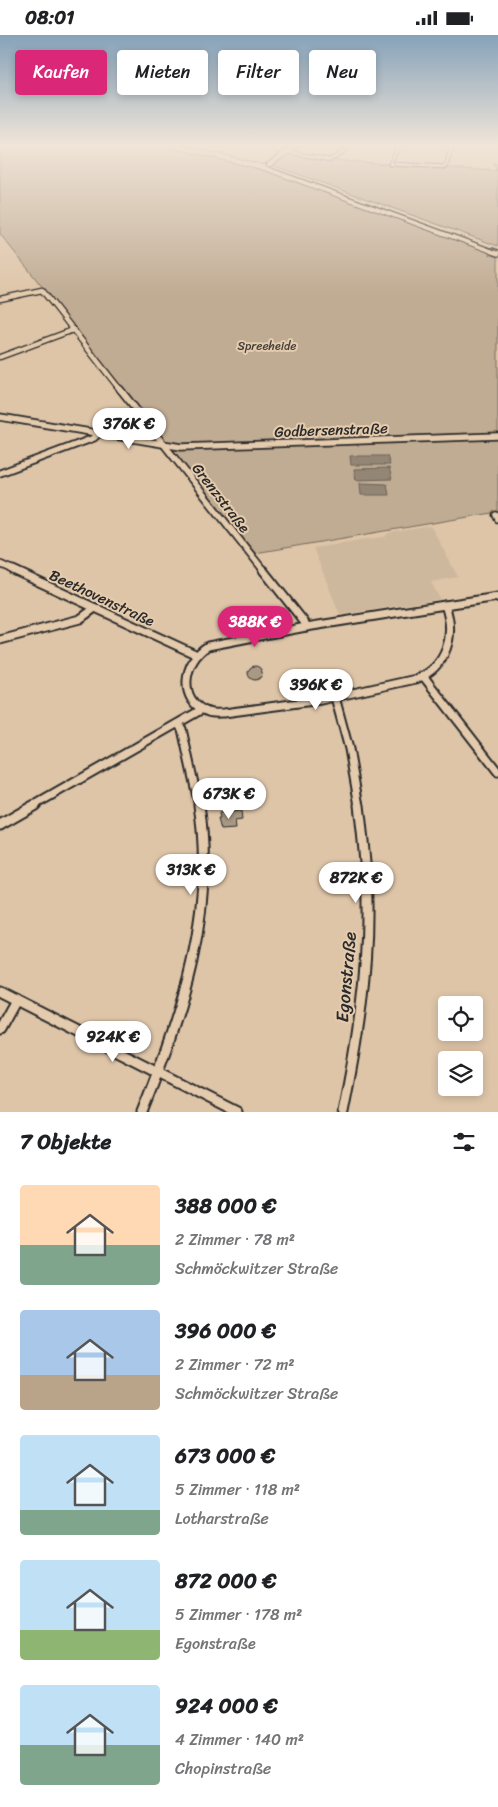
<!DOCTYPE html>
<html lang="de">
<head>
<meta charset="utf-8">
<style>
	:root { --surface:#fff; --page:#f6f6f6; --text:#202124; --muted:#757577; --accent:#db2777 }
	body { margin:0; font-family:Sriracha,sans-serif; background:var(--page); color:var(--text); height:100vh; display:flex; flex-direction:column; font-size:19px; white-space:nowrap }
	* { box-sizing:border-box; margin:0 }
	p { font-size:16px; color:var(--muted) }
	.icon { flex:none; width:28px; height:28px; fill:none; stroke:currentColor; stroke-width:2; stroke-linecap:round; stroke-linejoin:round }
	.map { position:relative; height:1077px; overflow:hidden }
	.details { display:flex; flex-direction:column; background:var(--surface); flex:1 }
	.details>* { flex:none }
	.banner { position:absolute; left:15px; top:15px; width:469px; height:45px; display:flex; gap:10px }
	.buttons { position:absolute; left:438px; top:961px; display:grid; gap:10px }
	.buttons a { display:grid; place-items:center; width:45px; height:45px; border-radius:5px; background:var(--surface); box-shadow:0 2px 8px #0003; font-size:25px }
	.price { position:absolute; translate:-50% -42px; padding:0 11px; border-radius:18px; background:#fff; color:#222; font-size:16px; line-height:32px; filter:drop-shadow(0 1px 2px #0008) }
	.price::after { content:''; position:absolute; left:50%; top:30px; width:15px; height:11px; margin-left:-8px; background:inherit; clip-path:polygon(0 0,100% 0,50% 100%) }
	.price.current { background:var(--accent); color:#fff }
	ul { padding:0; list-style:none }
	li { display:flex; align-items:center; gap:15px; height:125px; padding:0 20px }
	li span { display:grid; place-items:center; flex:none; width:140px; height:100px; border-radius:5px; color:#555 }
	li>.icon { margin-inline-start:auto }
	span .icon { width:60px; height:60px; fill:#fffc; stroke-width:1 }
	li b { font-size:21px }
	h2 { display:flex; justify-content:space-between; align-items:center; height:60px; padding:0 20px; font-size:21px }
	.chip { padding:0 18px; border-radius:5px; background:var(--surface); box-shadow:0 2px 8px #0003; font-size:18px; line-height:45px }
	.chip.current { background:var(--accent); color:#fff }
	.status { display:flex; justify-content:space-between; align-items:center; height:35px; padding:0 25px; background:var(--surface); direction:ltr }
	.status svg { height:14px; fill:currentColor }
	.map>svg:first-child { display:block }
</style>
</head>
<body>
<div class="status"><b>08:01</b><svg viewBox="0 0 49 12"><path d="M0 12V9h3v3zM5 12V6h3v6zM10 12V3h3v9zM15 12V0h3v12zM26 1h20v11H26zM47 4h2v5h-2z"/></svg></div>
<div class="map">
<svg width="498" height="1077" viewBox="0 0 498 1077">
	<rect width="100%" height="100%" fill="#dec5a8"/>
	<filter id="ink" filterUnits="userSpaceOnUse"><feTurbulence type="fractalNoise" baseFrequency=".02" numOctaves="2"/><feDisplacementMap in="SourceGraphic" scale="10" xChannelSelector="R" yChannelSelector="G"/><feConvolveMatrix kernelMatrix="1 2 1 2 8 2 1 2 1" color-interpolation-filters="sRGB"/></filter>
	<g filter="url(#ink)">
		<polygon fill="#ceb89d" points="431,491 458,542 431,547 440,564 340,580 313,513 366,504 385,502 388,498"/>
		<g fill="#c0ab93" stroke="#766b5f">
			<polygon points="0,110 168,110 260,132 498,221 498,477 255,518 0,199"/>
			<polygon points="291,118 330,125 495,136 497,135 493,129 498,129 498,211 272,130"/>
		</g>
		<g fill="#948675" stroke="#6a6257">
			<polygon points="350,421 387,421 390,430 351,430"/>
			<polygon points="389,433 392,444 356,445 354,434"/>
			<polygon points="360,448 387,449 389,460 361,460"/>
		</g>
		<g fill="#a99883" stroke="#2b2b2b">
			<circle cx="255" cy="638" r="7"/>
			<polygon points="241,776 242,785 235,786 236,794 221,795 218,784 220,784 219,778"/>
		</g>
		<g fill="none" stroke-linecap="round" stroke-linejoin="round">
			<defs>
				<g id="street-far4">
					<polyline points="284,110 296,111"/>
					<polyline points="399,110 390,129 446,132 452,110"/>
					<polyline points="289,117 330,125 342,118 349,110"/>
				</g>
				<g id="street-far3">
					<polyline points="0,264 42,255 121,356"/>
					<polyline points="0,322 73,295"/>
				</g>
				<g id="street-far2">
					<polyline points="120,354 264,536"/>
					<polyline points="0,382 181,412 498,401"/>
					<polyline points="0,438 94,403 98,399"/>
					<polyline points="496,480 498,484"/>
					<polyline points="0,529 16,536"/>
				</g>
				<g id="street-far1">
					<polyline points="13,535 195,619"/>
					<polyline points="263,535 305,588 306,592"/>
					<path d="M445,570C456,600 447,632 416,644L321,665L224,678C219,678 213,679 208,677C177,666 183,626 208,611L306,592Z"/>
					<polyline points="445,570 498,562"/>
					<polyline points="0,605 80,584 95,573"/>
					<polyline points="424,642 498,737"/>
					<polyline points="335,662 349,714 359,771"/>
					<polyline points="178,689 182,694 199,771"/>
					<polyline points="33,771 201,675"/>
				</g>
				<g id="street">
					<polyline points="0,790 35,770"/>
					<polyline points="0,957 237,1077"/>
					<polyline points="0,994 16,965"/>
					<path d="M142,1077C182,978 216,878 199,770"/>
					<path d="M343,1077C357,1008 368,939 367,869C367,836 363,803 359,770"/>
				</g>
				<g id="secondary-far1">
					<polyline points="172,110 262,132 495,217"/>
					<polyline points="264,133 297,110"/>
				</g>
				<polyline id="secondary" points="492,216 498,218"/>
			</defs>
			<use href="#street-far4" stroke="#2b2b2b" stroke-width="5"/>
			<use href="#street-far3" stroke="#2b2b2b" stroke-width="7"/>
			<use href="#street-far2" stroke="#2b2b2b" stroke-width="9"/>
			<use href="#street-far1" stroke="#2b2b2b" stroke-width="11"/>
			<use href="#street" stroke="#2b2b2b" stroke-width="13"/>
			<use href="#secondary-far1" stroke="#2b2b2b" stroke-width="6"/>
			<use href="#secondary" stroke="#2b2b2b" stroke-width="8"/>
			<use href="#street-far4" stroke="#e5cbad" stroke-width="3"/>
			<use href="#street-far3" stroke="#e5cbad" stroke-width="4.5"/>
			<use href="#street-far2" stroke="#e5cbad" stroke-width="5.5"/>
			<use href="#street-far1" stroke="#e5cbad" stroke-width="7"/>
			<use href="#street" stroke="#e5cbad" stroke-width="9"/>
			<use href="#secondary-far1" stroke="#e5cbad" stroke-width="4.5"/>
			<use href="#secondary" stroke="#e5cbad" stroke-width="5.5"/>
			<polyline stroke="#2b2b2b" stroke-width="1" points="293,110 267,128 266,131 498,216"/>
		</g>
	</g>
	<linearGradient id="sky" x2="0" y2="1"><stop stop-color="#86a2ba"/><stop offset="0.42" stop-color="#f0e5d8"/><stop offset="1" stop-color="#f0e5d8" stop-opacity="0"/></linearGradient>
	<rect width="498" height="261" fill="url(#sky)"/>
	<g text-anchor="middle" stroke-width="4" stroke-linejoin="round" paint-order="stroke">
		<g font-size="12" fill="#413e3b" stroke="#e5cbad">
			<text x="267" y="315">Spreeheide</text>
		</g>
		<g font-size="15" fill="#2b2b2b" stroke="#e5cbad">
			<text transform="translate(331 395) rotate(-2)" y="5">Godbersenstraße</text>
			<text transform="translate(221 463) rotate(52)" y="5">Grenzstraße</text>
			<text transform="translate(102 563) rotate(25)" y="5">Beethovenstraße</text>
		</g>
		<g font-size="18" fill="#2b2b2b" stroke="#e5cbad">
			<text transform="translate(346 942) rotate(-85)" y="6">Egonstraße</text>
		</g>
	</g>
</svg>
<div class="buttons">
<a><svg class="icon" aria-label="locate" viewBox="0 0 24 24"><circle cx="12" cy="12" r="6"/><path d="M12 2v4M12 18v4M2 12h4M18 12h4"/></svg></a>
<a><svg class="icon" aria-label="layers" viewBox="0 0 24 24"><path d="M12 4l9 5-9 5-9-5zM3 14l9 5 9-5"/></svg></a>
</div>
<b class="price" style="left:129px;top:415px">376K €</b>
<b class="price current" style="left:255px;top:613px">388K €</b>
<b class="price" style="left:316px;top:676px">396K €</b>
<b class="price" style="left:229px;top:785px">673K €</b>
<b class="price" style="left:191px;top:861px">313K €</b>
<b class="price" style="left:356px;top:869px">872K €</b>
<b class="price" style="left:113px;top:1028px">924K €</b>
<div class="banner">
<a class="chip current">Kaufen</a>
<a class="chip">Mieten</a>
<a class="chip">Filter</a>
<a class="chip">Neu</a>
</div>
</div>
<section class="details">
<h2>7 Objekte<svg class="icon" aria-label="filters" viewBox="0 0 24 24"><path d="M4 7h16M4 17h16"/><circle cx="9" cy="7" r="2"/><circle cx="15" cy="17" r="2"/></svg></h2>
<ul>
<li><span style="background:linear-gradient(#ffd9b3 60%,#7fa58c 0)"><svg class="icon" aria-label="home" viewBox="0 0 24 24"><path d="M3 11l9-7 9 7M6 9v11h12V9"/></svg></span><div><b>388 000 €</b><p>2 Zimmer · 78 m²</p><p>Schmöckwitzer Straße</p></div></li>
<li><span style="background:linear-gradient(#a9c7e8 65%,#b9a48a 0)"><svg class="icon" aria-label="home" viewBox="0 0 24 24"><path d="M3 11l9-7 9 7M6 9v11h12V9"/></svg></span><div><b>396 000 €</b><p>2 Zimmer · 72 m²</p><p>Schmöckwitzer Straße</p></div></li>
<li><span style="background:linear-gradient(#bfe0f5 75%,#7fa58c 0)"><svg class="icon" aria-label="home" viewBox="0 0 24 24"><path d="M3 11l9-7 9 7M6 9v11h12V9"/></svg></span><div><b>673 000 €</b><p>5 Zimmer · 118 m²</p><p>Lotharstraße</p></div></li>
<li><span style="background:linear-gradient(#bfe0f5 70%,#8fb573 0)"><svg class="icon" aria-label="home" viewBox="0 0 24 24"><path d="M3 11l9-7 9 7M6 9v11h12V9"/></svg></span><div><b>872 000 €</b><p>5 Zimmer · 178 m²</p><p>Egonstraße</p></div></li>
<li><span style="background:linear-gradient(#bfe0f5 60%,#7fa58c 0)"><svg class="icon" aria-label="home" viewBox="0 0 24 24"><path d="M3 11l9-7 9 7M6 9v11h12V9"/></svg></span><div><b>924 000 €</b><p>4 Zimmer · 140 m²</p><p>Chopinstraße</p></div></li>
</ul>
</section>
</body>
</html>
